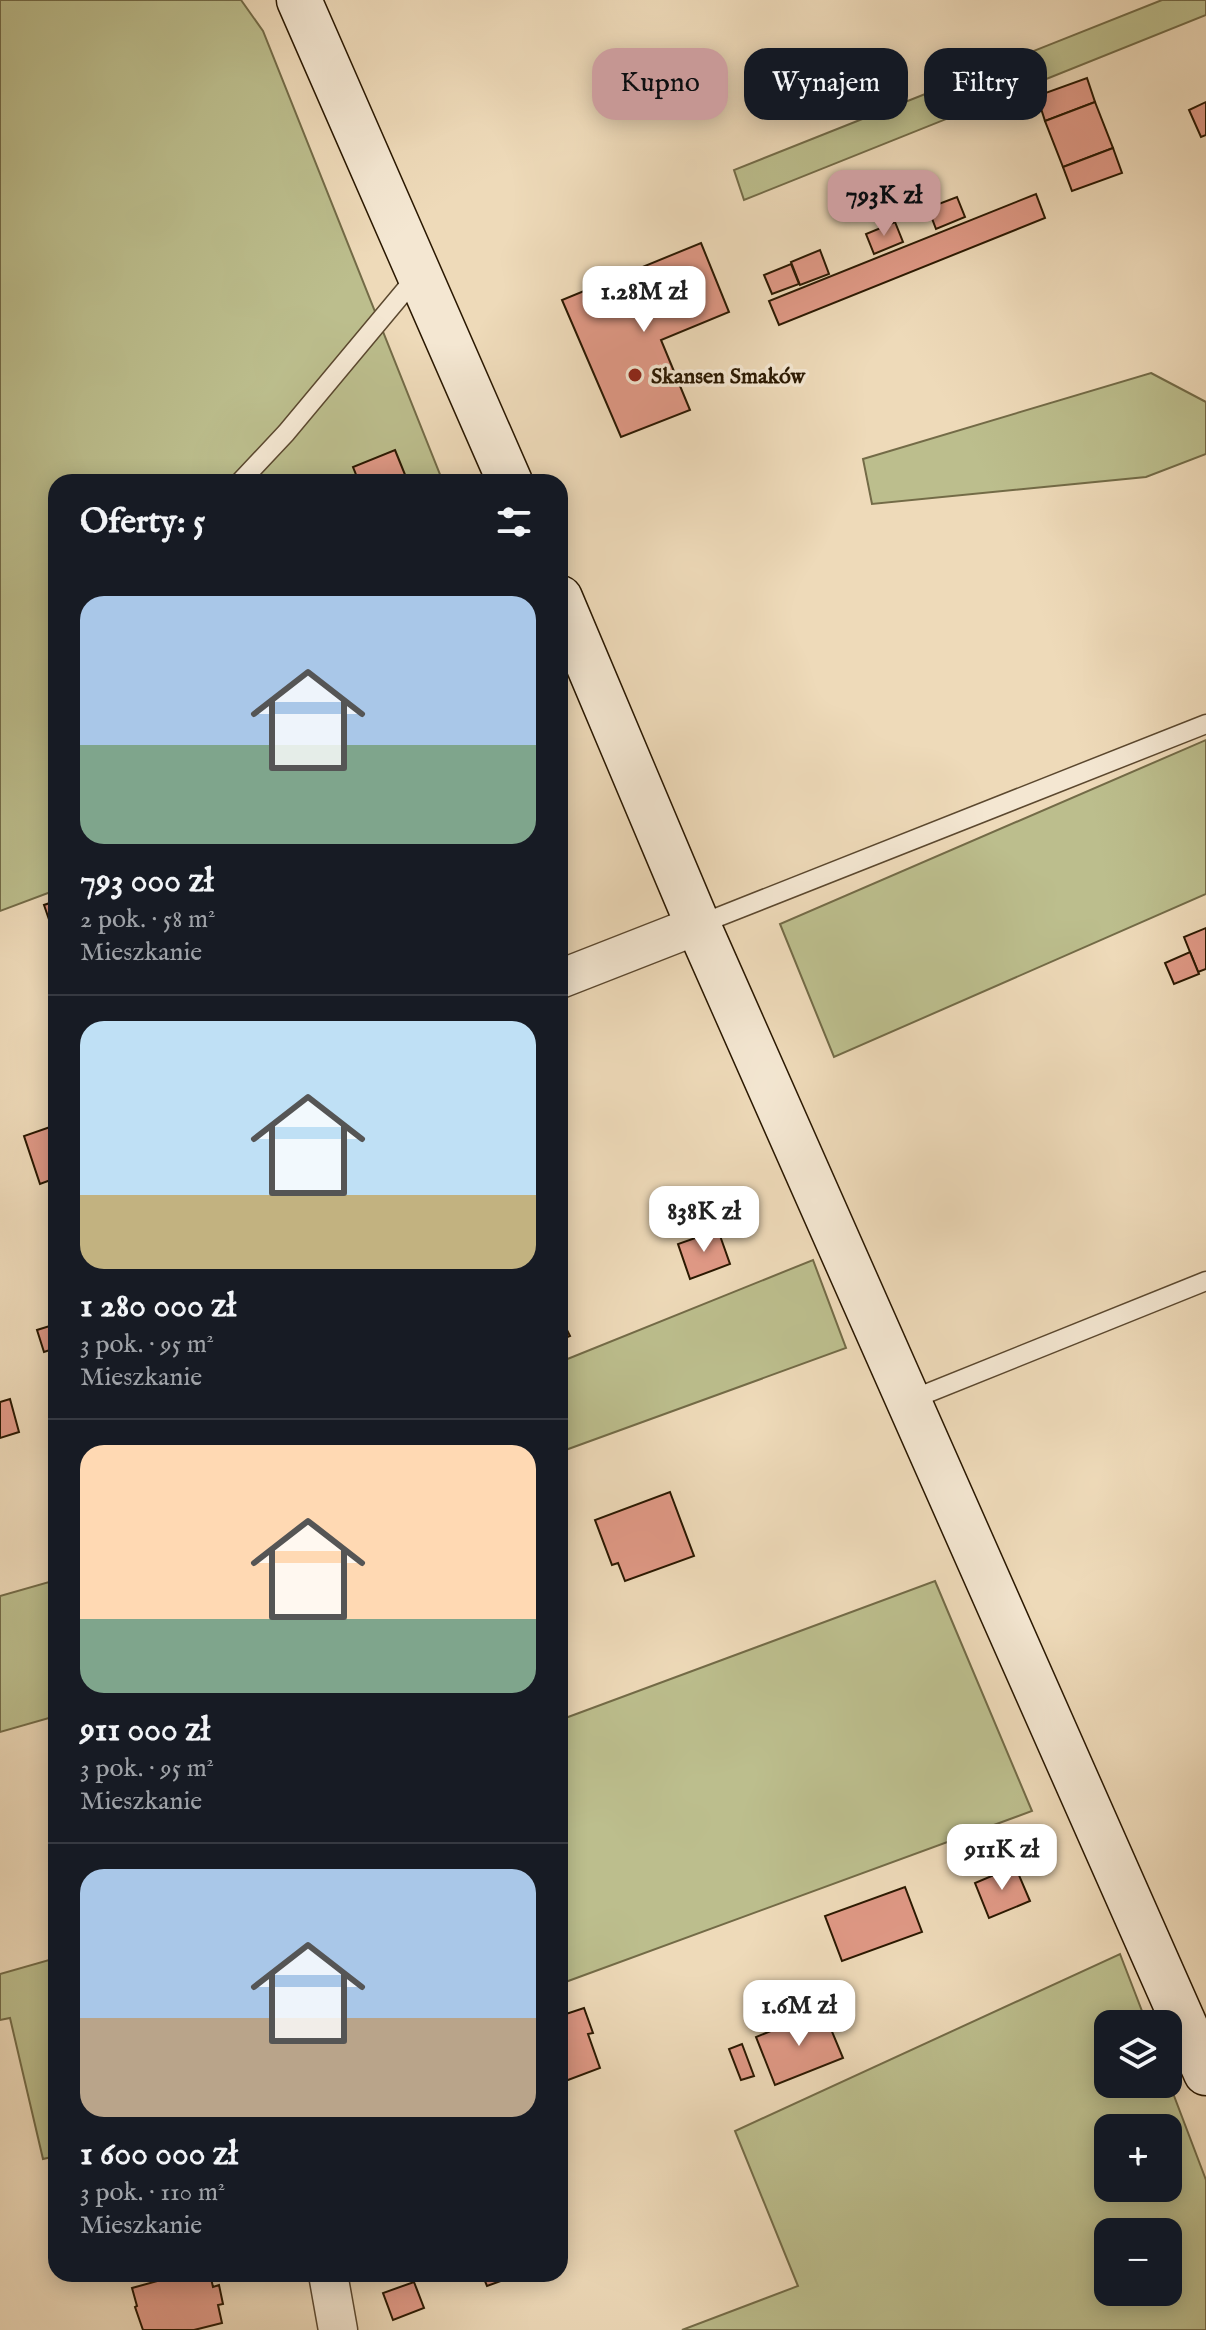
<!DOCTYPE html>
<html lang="pl">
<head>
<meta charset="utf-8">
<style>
	:root { --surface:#171b24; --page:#242831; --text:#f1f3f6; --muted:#9ea1a6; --line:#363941; --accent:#c59692 }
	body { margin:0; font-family:"IM FELL English",serif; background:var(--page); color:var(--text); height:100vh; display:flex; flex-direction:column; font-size:30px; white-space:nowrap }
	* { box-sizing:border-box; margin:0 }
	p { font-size:26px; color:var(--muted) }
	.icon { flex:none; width:44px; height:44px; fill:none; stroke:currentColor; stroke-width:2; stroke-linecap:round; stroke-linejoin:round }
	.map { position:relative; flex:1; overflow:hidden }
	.details { position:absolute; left:48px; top:474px; width:520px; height:1808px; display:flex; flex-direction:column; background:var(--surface); border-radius:24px; box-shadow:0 4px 20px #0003 }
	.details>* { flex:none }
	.banner { position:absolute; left:592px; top:48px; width:494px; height:72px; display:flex; gap:16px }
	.buttons { position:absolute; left:1094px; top:2010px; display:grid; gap:16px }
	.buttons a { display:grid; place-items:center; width:88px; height:88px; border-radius:16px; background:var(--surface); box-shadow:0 4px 20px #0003; font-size:40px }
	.price { position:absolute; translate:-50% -68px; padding:0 18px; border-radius:16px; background:#fff; color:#222; font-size:26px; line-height:52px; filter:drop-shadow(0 2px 4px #0008) }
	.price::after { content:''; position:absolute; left:50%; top:48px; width:24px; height:18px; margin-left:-12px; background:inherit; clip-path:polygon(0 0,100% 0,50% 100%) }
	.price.active { background:var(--accent); color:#111 }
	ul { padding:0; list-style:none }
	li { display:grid; align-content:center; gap:16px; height:424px; padding:0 32px }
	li+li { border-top:2px solid var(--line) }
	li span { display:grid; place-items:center; height:248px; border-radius:24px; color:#555 }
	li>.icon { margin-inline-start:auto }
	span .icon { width:144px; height:144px; fill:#fffc; stroke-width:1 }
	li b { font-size:34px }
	h2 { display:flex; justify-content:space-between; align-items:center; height:96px; padding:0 32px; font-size:34px }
	.tag { padding:0 28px; border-radius:24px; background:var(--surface); box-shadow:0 4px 20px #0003; font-size:28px; line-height:72px }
	.tag.active { background:var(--accent); color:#111 }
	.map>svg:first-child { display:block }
</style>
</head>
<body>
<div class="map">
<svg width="1206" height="2330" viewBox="0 0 1206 2330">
	<rect width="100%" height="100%" fill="#eedab9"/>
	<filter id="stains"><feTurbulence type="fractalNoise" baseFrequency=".0025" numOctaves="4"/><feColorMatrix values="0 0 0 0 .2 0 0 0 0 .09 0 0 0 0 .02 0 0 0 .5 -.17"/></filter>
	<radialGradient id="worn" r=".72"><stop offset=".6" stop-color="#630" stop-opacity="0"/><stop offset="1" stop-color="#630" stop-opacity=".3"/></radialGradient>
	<g fill="#bcbe8d" stroke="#736b47" stroke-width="2" fill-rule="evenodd">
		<polygon points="0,0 241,0 263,31 443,482 56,482 56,890 0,911"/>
		<polygon points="1162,0 1206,0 1206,15 744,200 734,170"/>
		<polygon points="1151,373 1206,402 1206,454 1146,477 872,504 863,459"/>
		<polygon points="1206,740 1206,894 834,1057 780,924"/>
		<polygon points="813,1260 846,1348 560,1452 560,1362"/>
		<polygon points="56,1580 56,1716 0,1732 0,1596"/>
		<polygon points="935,1581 1032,1811 560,1984 560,1720"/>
		<path d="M1120,1954L1147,2024H1108V2084H1168V2080L1206,2180V2330H682L798,2286L735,2131ZM1108,2128H1168V2188H1108ZM1108,2232H1168V2292H1108Z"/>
		<polygon points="56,1958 56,2156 43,2159 10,2018 0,2020 0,1974"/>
	</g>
	<g fill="#e09986" stroke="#2a1801" stroke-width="2">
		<polygon points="1087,78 1095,102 1045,121 1037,96"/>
		<polygon points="1095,102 1113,148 1063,167 1045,121"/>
		<polygon points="1206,102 1206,135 1201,137 1189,110"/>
		<polygon points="1113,148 1122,173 1072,191 1063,167"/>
		<polygon points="1036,194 1045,218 779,325 769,301"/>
		<polygon points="957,197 965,217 936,229 928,208"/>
		<polygon points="895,222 903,242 874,254 866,234"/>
		<polygon points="701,243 729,312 661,340 690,410 621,437 562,300"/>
		<polygon points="820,250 829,274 800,285 791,262"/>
		<polygon points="791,264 799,284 772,294 764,275"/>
		<polygon points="395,450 408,482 359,482 353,467"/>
		<polygon points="56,901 56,940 44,905"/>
		<polygon points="1206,928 1206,969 1198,972 1184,937"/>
		<polygon points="1190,952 1199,974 1174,984 1165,963"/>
		<polygon points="56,1125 56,1178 40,1184 24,1136"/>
		<polygon points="718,1230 730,1264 690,1279 678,1244"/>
		<polygon points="563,1322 570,1336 560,1340 560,1323"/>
		<polygon points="56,1324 56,1348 44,1352 37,1330"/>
		<polygon points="10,1399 19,1432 0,1438 0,1402"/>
		<polygon points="670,1492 694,1556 625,1581 618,1563 612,1565 595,1520"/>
		<polygon points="1015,1866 1030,1901 989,1918 975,1883"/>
		<polygon points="905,1887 922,1932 842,1961 825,1916"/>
		<polygon points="560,2008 563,2015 584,2008 593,2033 588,2034 600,2068 560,2083"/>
		<polygon points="823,2010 843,2058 775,2085 756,2037"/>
		<polygon points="742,2044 754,2076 741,2080 729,2049"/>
		<polygon points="168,2274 210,2274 213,2287 219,2285 223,2304 218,2305 222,2323 194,2330 143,2330 135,2307 137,2306 132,2288 165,2279"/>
		<polygon points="482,2274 520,2274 487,2286"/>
		<polygon points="414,2282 424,2308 393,2320 383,2293"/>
	</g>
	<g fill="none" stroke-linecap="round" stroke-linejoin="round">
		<defs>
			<g id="service">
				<polyline points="240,482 286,433 417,276"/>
				<polyline points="698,925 1206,724"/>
				<polyline points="908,1401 1206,1281"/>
			</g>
			<g id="minor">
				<polyline points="560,979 698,925"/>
				<polyline points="328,2274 338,2330"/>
			</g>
			<g id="secondary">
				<polyline points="299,0 510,482"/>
				<polyline points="560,598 698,925 1206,2073"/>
			</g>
		</defs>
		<use href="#service" stroke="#5b482f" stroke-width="21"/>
		<use href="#minor" stroke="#5b482f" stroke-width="41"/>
		<use href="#secondary" stroke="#2a1801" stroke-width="47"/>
		<use href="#service" stroke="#f4e7d2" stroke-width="18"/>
		<use href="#minor" stroke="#f4e7d2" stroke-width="38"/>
		<use href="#secondary" stroke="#f4e7d2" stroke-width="44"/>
	</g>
	<circle fill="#8f2418" stroke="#f4e7d2" stroke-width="3" cx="635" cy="375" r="8"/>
	<g text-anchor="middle" stroke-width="7" stroke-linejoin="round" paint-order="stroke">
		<g font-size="22" font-weight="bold" fill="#2a1801" stroke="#f4e7d2" text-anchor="start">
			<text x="651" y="383">Skansen Smaków</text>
		</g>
	</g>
	<rect width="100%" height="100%" filter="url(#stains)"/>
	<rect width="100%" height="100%" fill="url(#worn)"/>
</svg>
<div class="buttons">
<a><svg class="icon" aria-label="layers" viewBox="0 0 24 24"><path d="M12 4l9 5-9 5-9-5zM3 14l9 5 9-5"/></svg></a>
<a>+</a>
<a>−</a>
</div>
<b class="price active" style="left:884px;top:238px">793K zł</b>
<b class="price" style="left:644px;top:334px">1.28M zł</b>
<b class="price" style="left:704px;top:1254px">838K zł</b>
<b class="price" style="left:1002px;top:1892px">911K zł</b>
<b class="price" style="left:799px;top:2048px">1.6M zł</b>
<div class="banner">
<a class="tag active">Kupno</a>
<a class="tag">Wynajem</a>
<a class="tag">Filtry</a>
</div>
<section class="details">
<h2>Oferty: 5<svg class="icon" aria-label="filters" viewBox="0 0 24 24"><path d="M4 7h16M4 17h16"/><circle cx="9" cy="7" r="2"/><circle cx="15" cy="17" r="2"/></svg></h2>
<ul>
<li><span style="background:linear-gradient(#a9c7e8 60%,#7fa58c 0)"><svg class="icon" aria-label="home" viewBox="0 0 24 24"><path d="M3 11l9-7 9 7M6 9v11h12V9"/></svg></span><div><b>793 000 zł</b><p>2 pok. · 58 m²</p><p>Mieszkanie</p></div></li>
<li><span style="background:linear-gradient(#bfe0f5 70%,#c2b280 0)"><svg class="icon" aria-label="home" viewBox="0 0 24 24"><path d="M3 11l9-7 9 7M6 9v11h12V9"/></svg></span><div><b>1 280 000 zł</b><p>3 pok. · 95 m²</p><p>Mieszkanie</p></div></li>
<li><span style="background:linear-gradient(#ffd9b3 70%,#7fa58c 0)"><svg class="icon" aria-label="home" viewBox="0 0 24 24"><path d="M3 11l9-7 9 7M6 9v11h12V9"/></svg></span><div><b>911 000 zł</b><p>3 pok. · 95 m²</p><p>Mieszkanie</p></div></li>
<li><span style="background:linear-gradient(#a9c7e8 60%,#b9a48a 0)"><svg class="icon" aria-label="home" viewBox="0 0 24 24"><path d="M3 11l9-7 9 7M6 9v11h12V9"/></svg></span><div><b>1 600 000 zł</b><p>3 pok. · 110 m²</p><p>Mieszkanie</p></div></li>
</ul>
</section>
</div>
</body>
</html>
